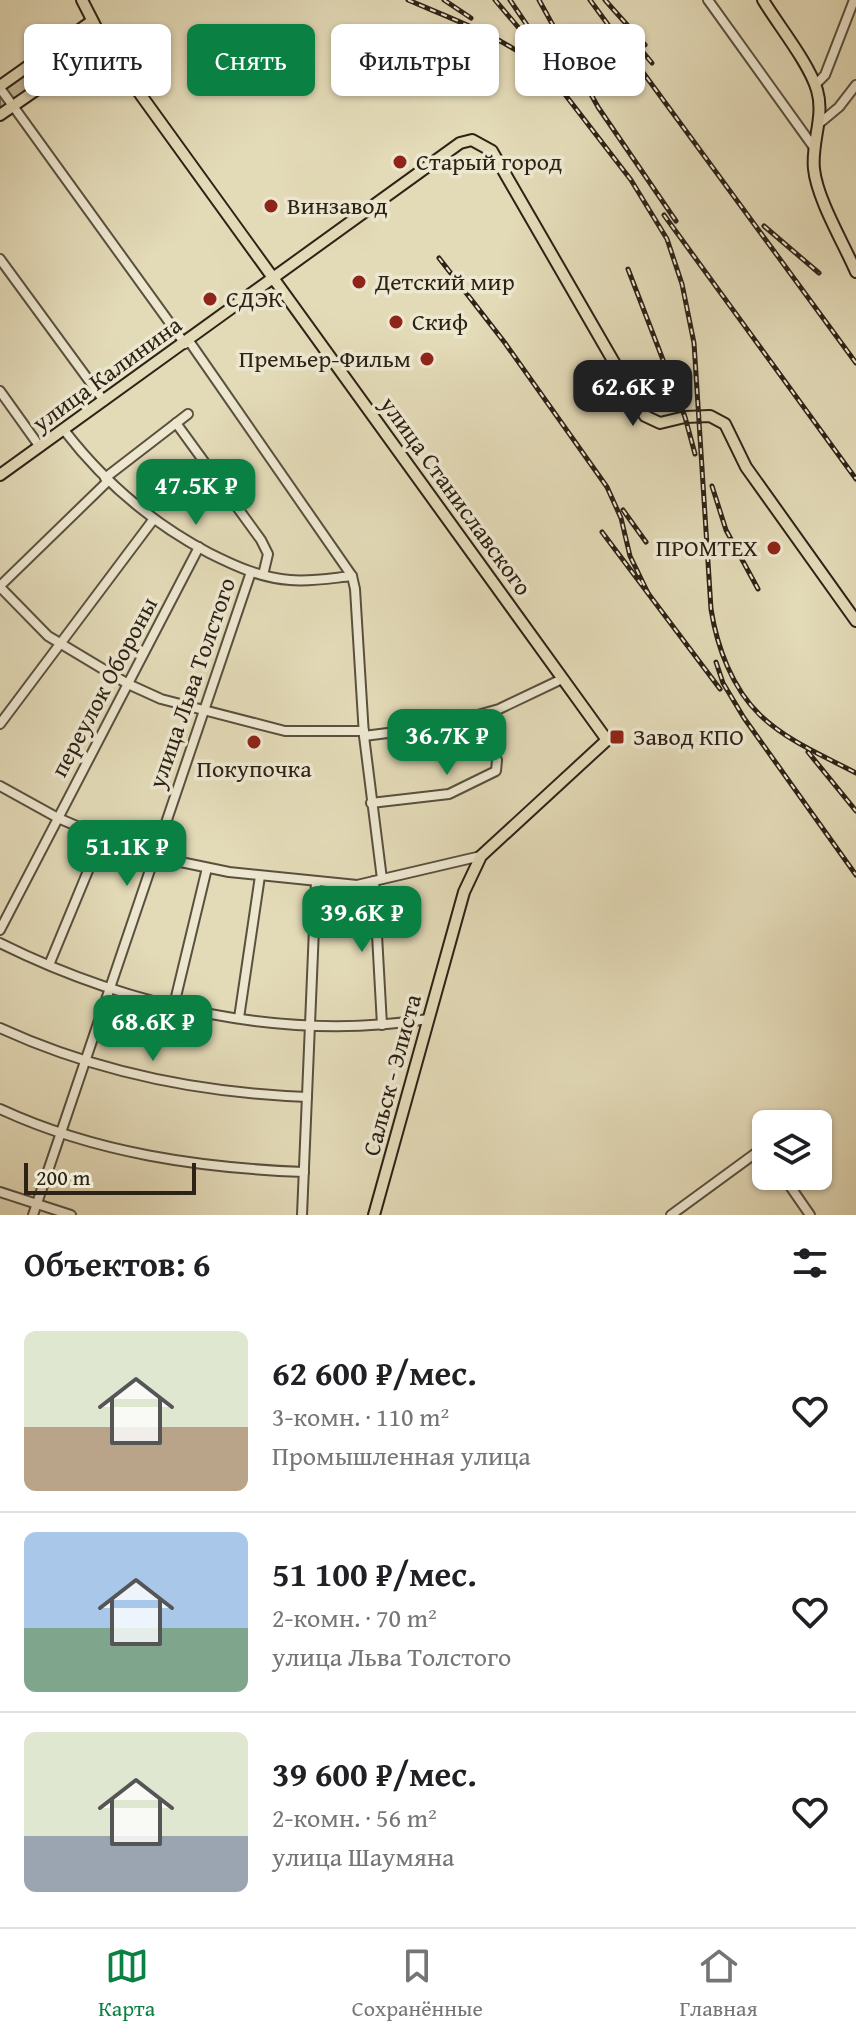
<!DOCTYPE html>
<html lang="ru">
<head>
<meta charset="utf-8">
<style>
	:root { --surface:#fff; --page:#f6f6f6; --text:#202124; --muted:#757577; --line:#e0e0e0; --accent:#0b8043 }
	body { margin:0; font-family:"Gentium Book Plus",serif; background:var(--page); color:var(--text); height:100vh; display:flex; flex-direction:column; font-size:30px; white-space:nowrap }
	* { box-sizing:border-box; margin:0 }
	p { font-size:26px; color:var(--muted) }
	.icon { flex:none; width:44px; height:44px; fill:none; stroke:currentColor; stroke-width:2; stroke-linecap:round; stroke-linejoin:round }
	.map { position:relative; height:1215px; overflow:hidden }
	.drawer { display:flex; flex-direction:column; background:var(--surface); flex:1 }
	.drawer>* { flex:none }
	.guide { position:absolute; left:24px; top:24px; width:808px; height:72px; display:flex; gap:16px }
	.controls { position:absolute; left:752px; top:1110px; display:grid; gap:16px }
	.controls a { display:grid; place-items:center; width:80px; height:80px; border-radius:12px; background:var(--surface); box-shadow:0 2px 6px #0004; font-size:40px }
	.scale { position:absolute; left:24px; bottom:20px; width:172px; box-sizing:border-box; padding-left:8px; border:4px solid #2c2216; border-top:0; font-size:22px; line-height:28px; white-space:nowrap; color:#2c2216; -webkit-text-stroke:6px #ede7d0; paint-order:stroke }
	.price { position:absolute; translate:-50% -68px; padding:0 18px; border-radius:16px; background:var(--accent); color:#fff; font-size:26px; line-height:52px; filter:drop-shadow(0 2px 4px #0008) }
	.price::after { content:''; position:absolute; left:50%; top:48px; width:24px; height:18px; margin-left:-12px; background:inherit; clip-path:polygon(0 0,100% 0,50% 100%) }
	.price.selected { background:#222; color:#fff }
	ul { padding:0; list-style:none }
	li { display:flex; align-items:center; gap:24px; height:200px; padding:0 24px }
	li+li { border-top:2px solid var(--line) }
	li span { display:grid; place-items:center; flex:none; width:224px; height:160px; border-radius:12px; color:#555 }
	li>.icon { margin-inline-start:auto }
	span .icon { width:96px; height:96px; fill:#fffc; stroke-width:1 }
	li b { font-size:34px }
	h2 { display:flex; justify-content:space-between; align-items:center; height:96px; padding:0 24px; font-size:34px }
	.chip { padding:0 28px; border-radius:12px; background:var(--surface); box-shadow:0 2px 6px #0004; font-size:28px; line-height:72px }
	.chip.selected { background:var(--accent); color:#fff }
	.menu { display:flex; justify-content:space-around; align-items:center; height:112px; border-top:2px solid var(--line); background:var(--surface); font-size:22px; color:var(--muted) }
	.menu a { display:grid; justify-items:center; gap:4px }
	.menu .selected { color:var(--accent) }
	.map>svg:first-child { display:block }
</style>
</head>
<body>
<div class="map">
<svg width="856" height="1215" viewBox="0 0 856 1215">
	<rect width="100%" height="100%" fill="#e3dab7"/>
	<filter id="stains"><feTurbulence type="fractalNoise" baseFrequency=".0025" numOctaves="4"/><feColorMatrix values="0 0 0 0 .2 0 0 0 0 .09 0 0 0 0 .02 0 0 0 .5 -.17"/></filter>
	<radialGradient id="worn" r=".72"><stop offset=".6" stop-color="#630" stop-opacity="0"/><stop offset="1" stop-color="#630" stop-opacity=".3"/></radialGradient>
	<polygon fill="#c4bb9c" stroke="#786e59" stroke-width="2" points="92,21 104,43 0,116 0,86"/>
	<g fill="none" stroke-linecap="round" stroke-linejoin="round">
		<defs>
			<g id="minor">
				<polyline points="708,0 815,149"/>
				<polyline points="815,85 825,75 854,0"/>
				<polyline points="0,88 185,344"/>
				<polyline points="821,122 839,107 856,85"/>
				<polyline points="0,259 104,401"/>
				<polyline points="189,341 352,576 355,589 364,736 382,879"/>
				<polyline points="0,391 40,447"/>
				<polyline points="176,423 261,540 268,554 263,575"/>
				<path d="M64,430C104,482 150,522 209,553C235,566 261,578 290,580C311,582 332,578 352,576"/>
				<polyline points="105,478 188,414"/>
				<polyline points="0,586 108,481"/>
				<polyline points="0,587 48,636 128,684 161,699 285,731 364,731"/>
				<polyline points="0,724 153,520"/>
				<polyline points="364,736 435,727 499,709 562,679"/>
				<polyline points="0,786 58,818 114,842 171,860 229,872 357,885 481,856"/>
				<polyline points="371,803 449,794 496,771 497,760 473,716"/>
				<polyline points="374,881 382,1025"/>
				<polyline points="0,930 199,547"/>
				<path d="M0,943C129,1007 284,1042 428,1019"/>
				<polyline points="49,965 102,837"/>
				<polyline points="174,1005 207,868"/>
				<polyline points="239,1018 260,876"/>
				<path d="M0,1028C98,1073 200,1093 307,1097"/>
				<path d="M0,1109C95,1153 200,1168 304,1172"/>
				<polyline points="783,1176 810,1215"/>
				<polyline points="0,1192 71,1215"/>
				<polyline points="33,1215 251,572"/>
				<polyline points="302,1215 316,881"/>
				<polyline points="671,1215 764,1147 766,1151"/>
			</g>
			<g id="major">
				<polyline points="82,0 104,43 143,98 607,740 481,856 464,892 374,1215"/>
				<path d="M763,0C778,25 809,63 817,90C825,117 811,142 814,169C817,199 844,244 856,272"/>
				<polyline points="0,86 92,21"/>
				<polyline points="0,115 104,43"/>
				<polyline points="0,475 460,143 472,140 492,151 645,416 660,423 685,417 710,416 725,424 746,467 856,621"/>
			</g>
		</defs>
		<use href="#minor" stroke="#5a503e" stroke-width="12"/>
		<use href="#major" stroke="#2c2216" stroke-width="14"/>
		<use href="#minor" stroke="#ede7d0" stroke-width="8"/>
		<use href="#major" stroke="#e3dab7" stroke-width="10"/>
		<defs>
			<g id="rail">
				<path d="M408,0C457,21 509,39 550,75L631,180L667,239L682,284L694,343L711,609C717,647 732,688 760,715C787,741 824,756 856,773"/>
				<polyline points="444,0 471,18"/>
				<polyline points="495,0 524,34"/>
				<polyline points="510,0 564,80"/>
				<polyline points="539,0 598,107 676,221"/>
				<polyline points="590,0 856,363"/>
				<polyline points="605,0 645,45"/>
				<polyline points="632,39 652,63"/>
				<polyline points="664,215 856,479"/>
				<polyline points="764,226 819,273"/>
				<polyline points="439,258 505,343 607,487 621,518 630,556 648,593"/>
				<polyline points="628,269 685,417 695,454"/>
				<polyline points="712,486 726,530 758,589"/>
				<polyline points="623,510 646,542"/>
				<polyline points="602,532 720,689"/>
				<polyline points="716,662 723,683 744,718 856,875"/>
				<polyline points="808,752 856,811"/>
			</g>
		</defs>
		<use href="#rail" stroke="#2c2216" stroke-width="5"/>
		<use href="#rail" stroke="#ede7d0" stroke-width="2" stroke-dasharray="6" stroke-linecap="butt"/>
	</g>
	<g fill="#8f2418" stroke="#ede7d0" stroke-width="3">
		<circle cx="400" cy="162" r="8"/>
		<circle cx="271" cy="206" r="8"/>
		<circle cx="359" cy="282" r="8"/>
		<circle cx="210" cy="299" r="8"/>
		<circle cx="396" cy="322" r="8"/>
		<circle cx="427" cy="359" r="8"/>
		<circle cx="774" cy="548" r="8"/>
		<rect x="609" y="729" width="16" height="16" rx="4"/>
		<circle cx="254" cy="742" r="8"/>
	</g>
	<g text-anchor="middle" stroke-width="7" stroke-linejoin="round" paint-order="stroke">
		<g font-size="24" fill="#2c2216" stroke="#ede7d0" text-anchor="start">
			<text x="416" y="170">Старый город</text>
			<text x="287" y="214">Винзавод</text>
			<text x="375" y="290">Детский мир</text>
			<text x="226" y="307">СДЭК</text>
			<text x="412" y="330">Скиф</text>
			<text x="411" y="367" text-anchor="end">Премьер-Фильм</text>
			<text x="758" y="556" text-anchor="end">ПРОМТЕХ</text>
			<text x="633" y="745">Завод КПО</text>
			<text x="254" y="777" text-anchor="middle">Покупочка</text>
		</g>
		<g font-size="24" fill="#2c2216" stroke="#ede7d0">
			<text transform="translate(107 374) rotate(-36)" y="8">улица Калинина</text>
			<text transform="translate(456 496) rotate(54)" y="8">улица Станиславского</text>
			<text transform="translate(192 683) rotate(-71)" y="8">улица Льва Толстого</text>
			<text transform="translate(104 687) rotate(-62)" y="8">переулок Обороны</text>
			<text transform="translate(392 1075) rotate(-75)" y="8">Сальск - Элиста</text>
		</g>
	</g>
	<rect width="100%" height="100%" filter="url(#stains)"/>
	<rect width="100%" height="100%" fill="url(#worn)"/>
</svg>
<div class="controls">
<a><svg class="icon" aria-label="layers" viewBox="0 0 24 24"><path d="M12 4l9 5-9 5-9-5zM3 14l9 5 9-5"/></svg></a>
</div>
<div class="scale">200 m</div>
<b class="price selected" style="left:633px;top:428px">62.6K ₽</b>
<b class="price" style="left:196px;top:527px">47.5K ₽</b>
<b class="price" style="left:447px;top:777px">36.7K ₽</b>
<b class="price" style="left:127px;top:888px">51.1K ₽</b>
<b class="price" style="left:362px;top:954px">39.6K ₽</b>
<b class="price" style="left:153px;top:1063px">68.6K ₽</b>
<div class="guide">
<a class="chip">Купить</a>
<a class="chip selected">Снять</a>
<a class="chip">Фильтры</a>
<a class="chip">Новое</a>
</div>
</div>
<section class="drawer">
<h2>Объектов: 6<svg class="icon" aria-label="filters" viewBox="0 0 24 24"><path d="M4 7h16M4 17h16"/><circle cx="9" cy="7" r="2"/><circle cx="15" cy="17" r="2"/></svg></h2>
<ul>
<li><span style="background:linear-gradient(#dfe7d0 60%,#b9a48a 0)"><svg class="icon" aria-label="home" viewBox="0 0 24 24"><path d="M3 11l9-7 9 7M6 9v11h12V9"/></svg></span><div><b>62 600 ₽/мес.</b><p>3-комн. · 110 m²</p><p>Промышленная улица</p></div><svg class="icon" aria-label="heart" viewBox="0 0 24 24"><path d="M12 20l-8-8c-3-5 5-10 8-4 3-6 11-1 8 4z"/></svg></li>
<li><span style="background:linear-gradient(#a9c7e8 60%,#7fa58c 0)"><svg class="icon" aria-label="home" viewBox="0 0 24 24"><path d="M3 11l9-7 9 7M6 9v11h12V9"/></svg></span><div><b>51 100 ₽/мес.</b><p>2-комн. · 70 m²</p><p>улица Льва Толстого</p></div><svg class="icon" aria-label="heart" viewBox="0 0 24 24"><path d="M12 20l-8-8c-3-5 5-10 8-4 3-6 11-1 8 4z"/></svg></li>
<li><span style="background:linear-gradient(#dfe7d0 65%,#9aa5b1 0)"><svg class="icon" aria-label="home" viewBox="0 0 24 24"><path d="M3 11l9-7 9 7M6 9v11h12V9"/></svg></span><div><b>39 600 ₽/мес.</b><p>2-комн. · 56 m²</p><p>улица Шаумяна</p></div><svg class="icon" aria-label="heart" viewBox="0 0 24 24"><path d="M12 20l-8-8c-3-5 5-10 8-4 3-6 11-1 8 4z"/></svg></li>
</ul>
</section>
<nav class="menu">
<a class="selected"><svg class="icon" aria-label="map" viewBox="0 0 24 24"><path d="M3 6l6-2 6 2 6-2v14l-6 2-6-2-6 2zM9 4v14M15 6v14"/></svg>Карта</a>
<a><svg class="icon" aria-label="saved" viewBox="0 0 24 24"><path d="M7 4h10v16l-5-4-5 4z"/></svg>Сохранённые</a>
<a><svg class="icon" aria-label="home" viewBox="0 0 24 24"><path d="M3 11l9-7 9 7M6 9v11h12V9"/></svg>Главная</a>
</nav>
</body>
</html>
